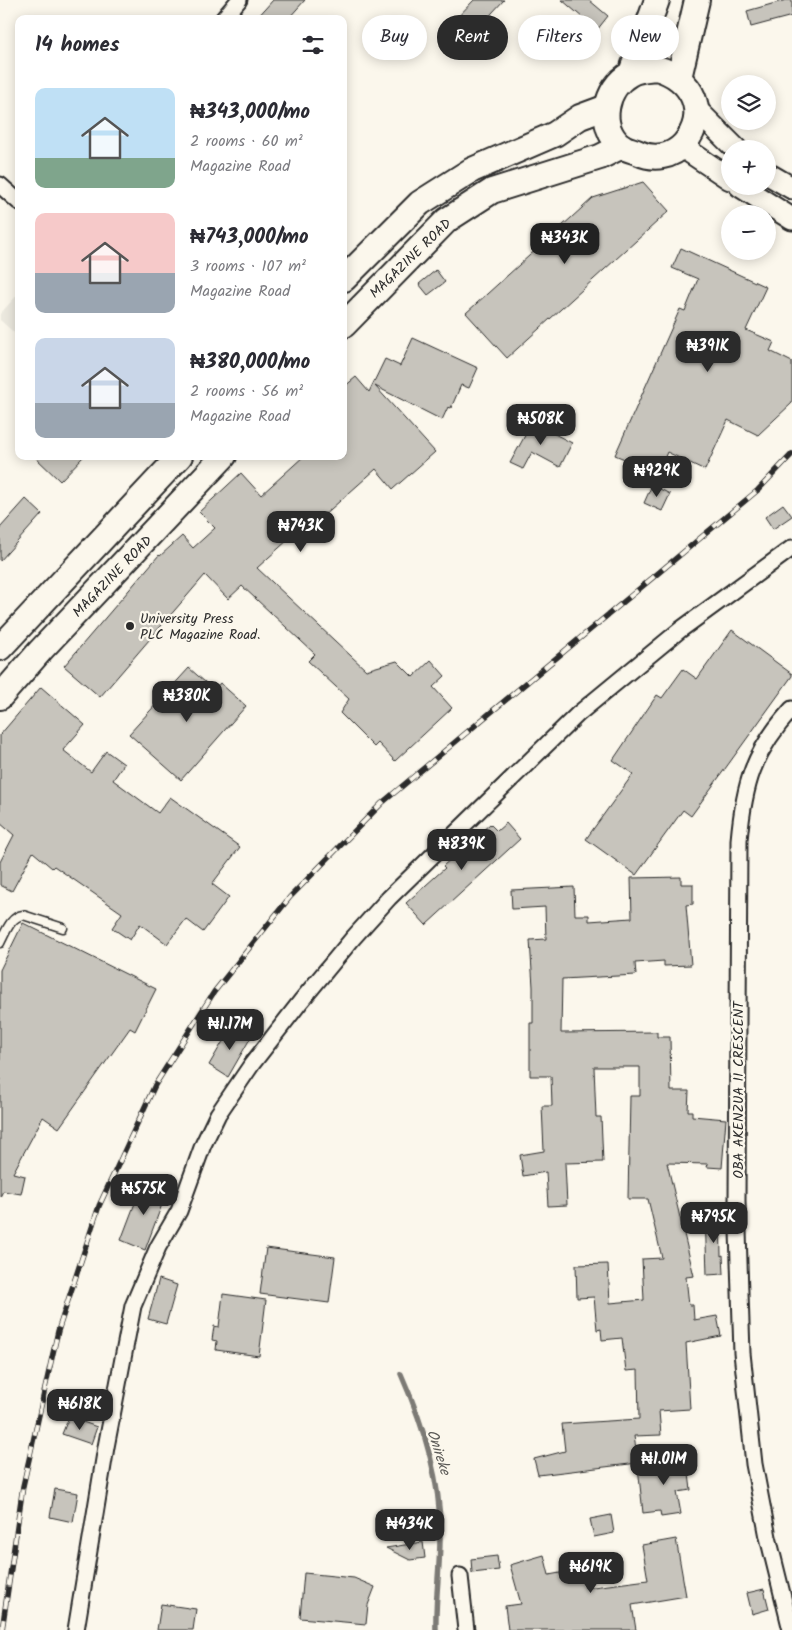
<!DOCTYPE html>
<html lang="en">
<head>
<meta charset="utf-8">
<style>
	:root { --surface:#fff; --page:#f7f7f7; --text:#2b2b33; --muted:#7c7c81; --accent:#2b2b2b }
	body { margin:0; font-family:Kalam,sans-serif; background:var(--page); color:var(--text); height:100vh; display:flex; flex-direction:column; font-size:19px; white-space:nowrap }
	* { box-sizing:border-box; margin:0 }
	p { font-size:16px; color:var(--muted) }
	.icon { flex:none; width:28px; height:28px; fill:none; stroke:currentColor; stroke-width:2; stroke-linecap:round; stroke-linejoin:round }
	.map { position:relative; flex:1; overflow:hidden }
	.drawer { position:absolute; left:15px; top:15px; width:332px; height:445px; display:flex; flex-direction:column; background:var(--surface); border-radius:10px; box-shadow:0 2px 12px #0003 }
	.drawer>* { flex:none }
	.guide { position:absolute; left:362px; top:15px; width:354px; height:45px; display:flex; gap:10px }
	.controls { position:absolute; left:721px; top:75px; display:grid; gap:10px }
	.controls a { display:grid; place-items:center; width:55px; height:55px; border-radius:50%; background:var(--surface); box-shadow:0 2px 12px #0003; font-size:25px }
	.price { position:absolute; translate:-50% -42px; padding:0 11px; border-radius:10px; background:var(--accent); color:#fff; font-size:16px; line-height:32px; filter:drop-shadow(0 1px 2px #0008) }
	.price::after { content:''; position:absolute; left:50%; top:30px; width:15px; height:11px; margin-left:-8px; background:inherit; clip-path:polygon(0 0,100% 0,50% 100%) }
	.price.current { background:#222; color:#fff }
	ul { padding:0; list-style:none }
	li { display:flex; align-items:center; gap:15px; height:125px; padding:0 20px }
	li span { display:grid; place-items:center; flex:none; width:140px; height:100px; border-radius:10px; color:#555 }
	li>.icon { margin-inline-start:auto }
	span .icon { width:60px; height:60px; fill:#fffc; stroke-width:1 }
	li b { font-size:21px }
	h2 { display:flex; justify-content:space-between; align-items:center; height:60px; padding:0 20px; font-size:21px }
	.tag { padding:0 18px; border-radius:22px; background:var(--surface); box-shadow:0 2px 12px #0003; font-size:18px; line-height:45px }
	.tag.current { background:var(--accent); color:#fff }
	.map>svg:first-child { display:block }
</style>
</head>
<body>
<div class="map">
<svg width="792" height="1630" viewBox="0 0 792 1630">
	<rect width="100%" height="100%" fill="#fbf7ec"/>
	<filter id="ink" filterUnits="userSpaceOnUse"><feTurbulence type="fractalNoise" baseFrequency=".02" numOctaves="2"/><feDisplacementMap in="SourceGraphic" scale="10" xChannelSelector="R" yChannelSelector="G"/><feConvolveMatrix kernelMatrix="1 2 1 2 8 2 1 2 1" color-interpolation-filters="sRGB"/></filter>
	<g filter="url(#ink)">
		<polygon fill="#ebe8de" points="19,293 19,337 0,320 0,314"/>
		<g fill="none" stroke-linecap="round" stroke-linejoin="round">
			<path stroke="#7b7a75" stroke-width="5.5" d="M401,1374C423,1424 442,1482 440,1538C440,1569 435,1599 436,1630"/>
		</g>
		<g fill="#c7c4bc" stroke="#2b2b2b">
			<polygon points="273,0 305,0 288,19 256,19"/>
			<polygon points="474,0 504,0 469,38 452,23"/>
			<polygon points="562,0 589,0 608,16 597,30"/>
			<polygon points="786,0 792,0 792,16 751,27 747,11"/>
			<polygon points="643,182 669,211 507,358 466,313 593,198"/>
			<polygon points="681,248 766,287 746,330 774,342 770,351 792,362 792,403 758,435 728,420 705,470 667,452 658,473 615,455 680,309 685,311 698,279 672,268"/>
			<polygon points="436,270 445,282 428,295 419,284"/>
			<polygon points="413,338 478,368 469,388 461,385 451,408 448,407 442,420 375,386 435,452 393,489 376,469 304,533 300,529 257,568 366,670 397,661 413,677 431,660 445,676 433,687 452,708 395,761 378,743 374,747 340,713 349,699 308,661 315,654 242,586 228,599 205,575 100,697 64,666 159,555 160,556 182,536 193,548 215,528 199,512 241,473 261,495 304,456 344,456 344,387 356,377 369,392 385,359 400,366"/>
			<polygon points="534,419 545,424 543,428 572,443 560,467 532,452 523,469 510,463"/>
			<polygon points="34,456 84,456 60,481"/>
			<polygon points="652,485 670,494 662,511 644,503"/>
			<polygon points="26,499 42,514 0,561 0,528"/>
			<polygon points="783,504 792,516 773,529 765,517"/>
			<polygon points="732,630 792,674 792,676 691,816 683,810 636,875 586,839 633,774 613,760 657,695 662,698 683,669 697,679"/>
			<polygon points="189,668 214,690 220,683 246,706 181,780 129,734"/>
			<polygon points="41,687 85,725 63,750 91,772 106,751 124,764 113,780 158,813 170,797 240,847 212,884 229,897 203,932 186,919 167,944 140,924 130,940 112,928 122,913 54,866 52,868 33,852 12,891 0,885 0,862 14,835 0,823 0,735"/>
			<polygon points="506,823 520,839 426,925 406,903 445,868 443,866 490,824 497,831"/>
			<polygon points="681,877 681,884 693,884 693,904 686,905 691,965 664,966 664,961 635,963 636,975 562,979 561,1033 657,1032 657,1037 670,1037 671,1091 689,1091 688,1111 692,1111 692,1116 726,1119 722,1168 707,1167 708,1164 667,1163 694,1276 686,1277 689,1305 693,1305 694,1320 717,1316 721,1336 686,1343 690,1409 659,1411 661,1435 634,1436 638,1463 538,1475 534,1459 565,1451 562,1424 639,1419 638,1370 626,1371 622,1338 602,1340 601,1329 597,1330 594,1297 577,1298 576,1265 608,1264 610,1303 644,1300 642,1259 662,1258 648,1199 628,1199 630,1096 640,1096 640,1067 594,1067 596,1117 601,1117 603,1162 565,1163 567,1205 548,1206 546,1172 523,1176 520,1155 544,1151 542,1106 552,1106 551,1076 530,1076 530,1023 533,1023 533,987 530,940 546,939 545,907 512,909 511,890 574,887 575,915 589,915 589,921 632,918 631,878"/>
			<polygon points="23,923 156,989 135,1031 130,1028 59,1128 43,1117 13,1173 25,1176 21,1194 3,1191 0,1197 0,970"/>
			<polygon points="232,1026 251,1037 228,1077 209,1065"/>
			<polygon points="143,1182 167,1191 145,1250 121,1240"/>
			<polygon points="705,1212 720,1212 721,1256 723,1255 724,1274 707,1275"/>
			<polygon points="266,1248 335,1257 329,1303 260,1294"/>
			<polygon points="159,1279 177,1285 166,1324 148,1319"/>
			<polygon points="223,1294 266,1300 259,1356 216,1350 217,1341 212,1340 214,1326 219,1327"/>
			<polygon points="69,1417 97,1427 91,1444 62,1434"/>
			<polygon points="687,1458 691,1490 677,1492 681,1514 661,1517 660,1511 643,1513 638,1467"/>
			<polygon points="55,1489 78,1493 73,1522 50,1517"/>
			<polygon points="611,1515 614,1533 594,1537 590,1519"/>
			<polygon points="676,1539 686,1596 632,1605 636,1630 508,1630 505,1606 521,1604 510,1565 544,1555 549,1575 581,1569 585,1588 648,1580 642,1545"/>
			<polygon points="423,1542 425,1558 410,1560 386,1548"/>
			<polygon points="497,1556 499,1570 472,1573 471,1559"/>
			<polygon points="304,1573 354,1578 375,1587 368,1605 366,1624 300,1618"/>
			<polygon points="764,1589 769,1609 752,1614 747,1593"/>
			<polygon points="161,1604 196,1609 193,1630 157,1630"/>
		</g>
		<g fill="none" stroke-linecap="round" stroke-linejoin="round">
			<defs>
				<path id="service" d="M0,943C6,932 10,917 23,915L63,928"/>
				<g id="minor">
					<polyline points="223,19 239,0"/>
					<polyline points="0,185 19,202"/>
					<polyline points="460,1576 466,1630"/>
					<polyline points="76,1630 106,1447 133,1306 158,1247 179,1211 203,1145 218,1114 252,1064 301,1001 353,938 389,898 578,714 680,630 792,548"/>
					<path d="M791,1630L768,1537L754,1464L742,1353L737,1201L739,840C744,784 753,752 792,709"/>
				</g>
				<g id="secondary">
					<polyline points="696,109 736,149"/>
					<polyline points="681,146 730,179"/>
					<polyline points="768,174 792,188"/>
					<polyline points="740,186 792,219"/>
				</g>
				<g id="primary">
					<path d="M656,68C692,77 710,113 684,144C672,157 654,160 639,153C633,150 625,149 621,146C597,126 605,88 630,74C638,69 647,69 656,68Z"/>
					<polyline points="631,73 657,0"/>
					<polyline points="679,78 697,0"/>
					<polyline points="344,279 420,203 472,170 555,134 580,117 607,107"/>
					<polyline points="344,325 447,220 492,191 600,157 622,146"/>
					<polyline points="0,648 180,456"/>
					<polyline points="0,697 41,650 224,456"/>
				</g>
			</defs>
			<use href="#service" stroke="#2b2b2b" stroke-width="11"/>
			<use href="#minor" stroke="#2b2b2b" stroke-width="19"/>
			<use href="#secondary" stroke="#2b2b2b" stroke-width="25"/>
			<use href="#primary" stroke="#2b2b2b" stroke-width="28"/>
			<use href="#service" stroke="#fbf7ec" stroke-width="8"/>
			<use href="#minor" stroke="#fbf7ec" stroke-width="15"/>
			<use href="#secondary" stroke="#fbf7ec" stroke-width="21"/>
			<use href="#primary" stroke="#fbf7ec" stroke-width="24"/>
			<defs>
				<polyline id="rail" points="2,1630 23,1486 58,1331 99,1206 155,1085 214,992 290,897 382,803 758,490 792,454"/>
			</defs>
			<use href="#rail" stroke="#2b2b2b" stroke-width="5.5"/>
			<use href="#rail" stroke="#fbf7ec" stroke-width="4" stroke-dasharray="11" stroke-linecap="butt"/>
		</g>
	</g>
	<circle fill="#2b2b2b" stroke="#fbf7ec" stroke-width="2" cx="130" cy="626" r="5"/>
	<g text-anchor="middle" stroke-width="4.5" stroke-linejoin="round" paint-order="stroke">
		<g font-size="14" fill="#2b2b2b" stroke="#fbf7ec">
			<text transform="translate(410 258) rotate(-44)" y="5">MAGAZINE ROAD</text>
			<text transform="translate(112 576) rotate(-46)" y="5">MAGAZINE ROAD</text>
			<text transform="translate(738 1090) rotate(-90)" y="5">OBA AKENZUA II CRESCENT</text>
		</g>
		<g font-size="14" fill="#2b2b2b" stroke="#fbf7ec" text-anchor="start">
			<text x="140" y="623">University Press<tspan x="140" dy="16">PLC Magazine Road.</tspan></text>
		</g>
		<g font-size="15" font-style="italic" fill="#5a5956" stroke="#fbf7ec">
			<text transform="translate(439 1452) rotate(72)" y="5">Onireke</text>
		</g>
	</g>
</svg>
<div class="controls">
<a><svg class="icon" aria-label="layers" viewBox="0 0 24 24"><path d="M12 4l9 5-9 5-9-5zM3 14l9 5 9-5"/></svg></a>
<a>+</a>
<a>−</a>
</div>
<b class="price current" style="left:565px;top:265px">₦343K</b>
<b class="price" style="left:708px;top:373px">₦391K</b>
<b class="price" style="left:541px;top:446px">₦508K</b>
<b class="price" style="left:657px;top:498px">₦929K</b>
<b class="price" style="left:301px;top:553px">₦743K</b>
<b class="price" style="left:187px;top:723px">₦380K</b>
<b class="price" style="left:462px;top:871px">₦839K</b>
<b class="price" style="left:230px;top:1051px">₦1.17M</b>
<b class="price" style="left:144px;top:1216px">₦575K</b>
<b class="price" style="left:714px;top:1244px">₦795K</b>
<b class="price" style="left:80px;top:1431px">₦618K</b>
<b class="price" style="left:664px;top:1486px">₦1.01M</b>
<b class="price" style="left:410px;top:1551px">₦434K</b>
<b class="price" style="left:591px;top:1594px">₦619K</b>
<div class="guide">
<a class="tag">Buy</a>
<a class="tag current">Rent</a>
<a class="tag">Filters</a>
<a class="tag">New</a>
</div>
<section class="drawer">
<h2>14 homes<svg class="icon" aria-label="filters" viewBox="0 0 24 24"><path d="M4 7h16M4 17h16"/><circle cx="9" cy="7" r="2"/><circle cx="15" cy="17" r="2"/></svg></h2>
<ul>
<li><span style="background:linear-gradient(#bfe0f5 70%,#7fa58c 0)"><svg class="icon" aria-label="home" viewBox="0 0 24 24"><path d="M3 11l9-7 9 7M6 9v11h12V9"/></svg></span><div><b>₦343,000/mo</b><p>2 rooms · 60 m²</p><p>Magazine Road</p></div></li>
<li><span style="background:linear-gradient(#f6c9c9 60%,#9aa5b1 0)"><svg class="icon" aria-label="home" viewBox="0 0 24 24"><path d="M3 11l9-7 9 7M6 9v11h12V9"/></svg></span><div><b>₦743,000/mo</b><p>3 rooms · 107 m²</p><p>Magazine Road</p></div></li>
<li><span style="background:linear-gradient(#c9d6e8 65%,#9aa5b1 0)"><svg class="icon" aria-label="home" viewBox="0 0 24 24"><path d="M3 11l9-7 9 7M6 9v11h12V9"/></svg></span><div><b>₦380,000/mo</b><p>2 rooms · 56 m²</p><p>Magazine Road</p></div></li>
</ul>
</section>
</div>
</body>
</html>
